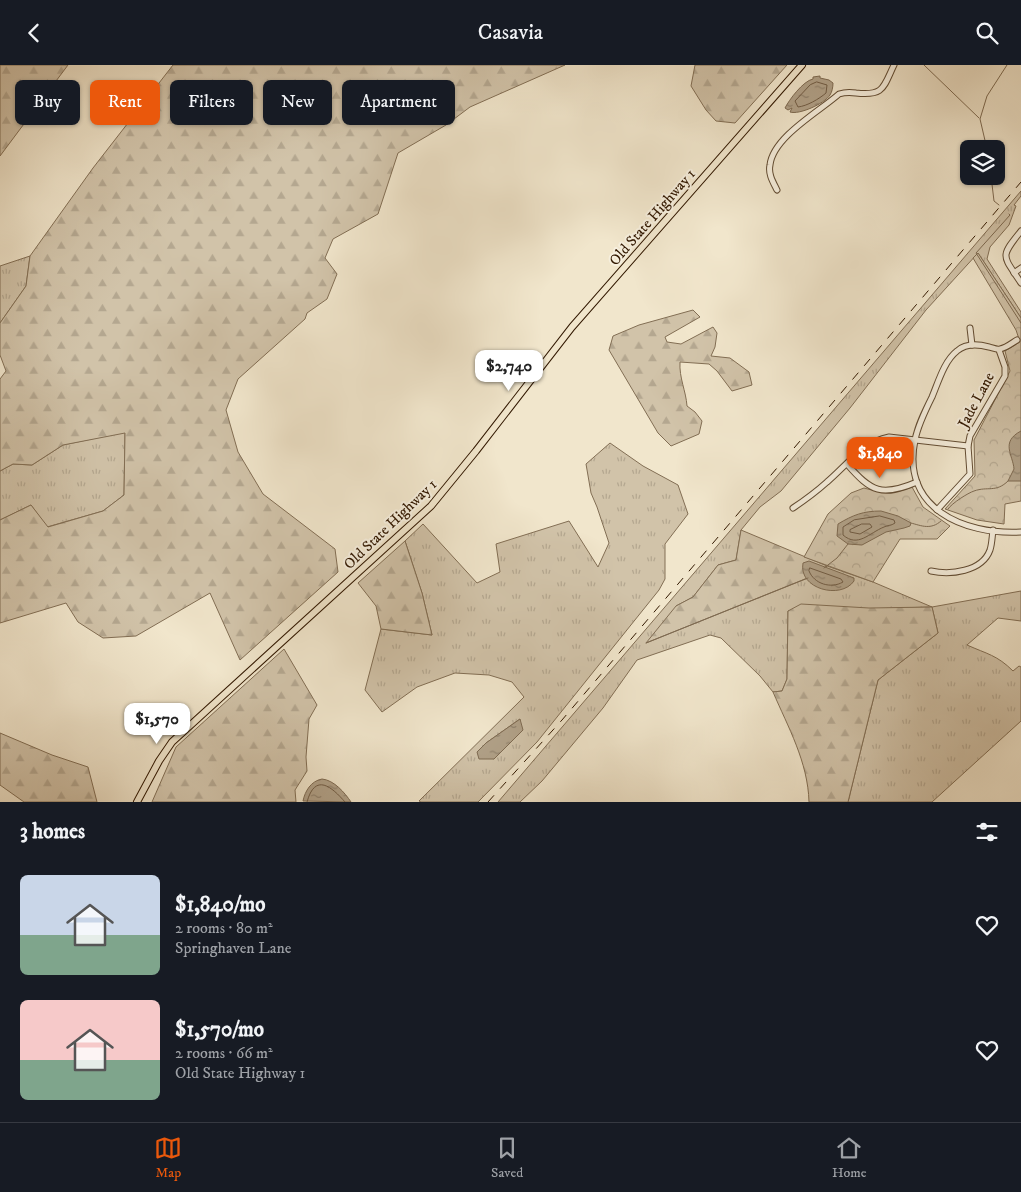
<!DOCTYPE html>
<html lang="en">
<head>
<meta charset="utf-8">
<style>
	:root { --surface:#171b24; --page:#242831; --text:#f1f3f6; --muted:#9ea1a6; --line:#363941; --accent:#ea580c }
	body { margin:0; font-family:"IM FELL DW Pica",serif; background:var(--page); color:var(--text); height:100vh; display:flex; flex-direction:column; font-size:19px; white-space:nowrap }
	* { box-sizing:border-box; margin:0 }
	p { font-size:16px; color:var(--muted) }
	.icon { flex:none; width:28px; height:28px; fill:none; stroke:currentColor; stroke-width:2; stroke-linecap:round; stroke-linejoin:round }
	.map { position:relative; height:737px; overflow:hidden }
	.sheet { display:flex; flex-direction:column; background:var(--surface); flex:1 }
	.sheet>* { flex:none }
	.banner { position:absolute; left:15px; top:15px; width:500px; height:45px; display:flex; gap:10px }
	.controls { position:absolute; left:960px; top:75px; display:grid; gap:10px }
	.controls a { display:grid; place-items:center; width:45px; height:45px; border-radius:8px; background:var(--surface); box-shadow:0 1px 4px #0004; font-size:25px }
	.price { position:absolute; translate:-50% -42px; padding:0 11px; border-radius:10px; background:#fff; color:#222; font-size:16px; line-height:32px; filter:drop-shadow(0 1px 2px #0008) }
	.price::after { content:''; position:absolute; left:50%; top:30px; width:15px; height:11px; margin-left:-8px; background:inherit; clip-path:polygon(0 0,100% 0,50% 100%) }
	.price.current { background:var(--accent); color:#fff }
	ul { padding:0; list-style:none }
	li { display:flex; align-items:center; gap:15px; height:125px; padding:0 20px }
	li span { display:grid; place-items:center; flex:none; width:140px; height:100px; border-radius:8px; color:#555 }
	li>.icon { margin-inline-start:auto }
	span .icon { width:60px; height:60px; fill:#fffc; stroke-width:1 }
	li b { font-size:21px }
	h2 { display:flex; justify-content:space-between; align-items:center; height:60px; padding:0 20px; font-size:21px }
	.chip { padding:0 18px; border-radius:8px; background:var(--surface); box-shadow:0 1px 4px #0004; font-size:18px; line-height:45px }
	.chip.current { background:var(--accent); color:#fff }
	header { display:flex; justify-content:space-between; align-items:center; height:65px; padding:0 20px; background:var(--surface); font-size:22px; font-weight:600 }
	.dock { display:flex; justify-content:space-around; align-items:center; height:70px; border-top:1px solid var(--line); background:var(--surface); font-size:14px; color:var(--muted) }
	.dock a { display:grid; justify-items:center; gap:2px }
	.dock .current { color:var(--accent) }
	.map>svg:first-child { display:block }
</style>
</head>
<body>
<header><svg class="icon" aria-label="back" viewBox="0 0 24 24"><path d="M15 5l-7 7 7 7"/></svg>Casavia<svg class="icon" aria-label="search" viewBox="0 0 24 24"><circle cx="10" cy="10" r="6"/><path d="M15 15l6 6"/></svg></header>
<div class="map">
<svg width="1021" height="737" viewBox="0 0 1021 737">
	<defs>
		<pattern id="grass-tufts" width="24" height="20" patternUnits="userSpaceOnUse" patternTransform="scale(1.25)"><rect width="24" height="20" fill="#d1c3a9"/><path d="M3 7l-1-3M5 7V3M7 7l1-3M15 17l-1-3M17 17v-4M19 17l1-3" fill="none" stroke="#b4a790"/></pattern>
		<pattern id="forest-firs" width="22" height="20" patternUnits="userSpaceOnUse" patternTransform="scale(1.25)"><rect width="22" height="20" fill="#d1c3a9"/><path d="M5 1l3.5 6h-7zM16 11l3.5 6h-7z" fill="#b4a790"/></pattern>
		<pattern id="park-crowns" width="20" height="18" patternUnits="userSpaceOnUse" patternTransform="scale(1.25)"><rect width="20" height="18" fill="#d1c3a9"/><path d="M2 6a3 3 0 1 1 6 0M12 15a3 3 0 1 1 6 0" fill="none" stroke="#b4a790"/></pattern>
		<pattern id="water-ripples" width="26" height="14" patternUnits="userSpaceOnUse" patternTransform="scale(1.25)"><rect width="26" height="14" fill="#b0a087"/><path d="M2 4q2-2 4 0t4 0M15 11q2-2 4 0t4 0" fill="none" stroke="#90816c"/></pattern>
	</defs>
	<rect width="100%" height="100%" fill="#f1e6cc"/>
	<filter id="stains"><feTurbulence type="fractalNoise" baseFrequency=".004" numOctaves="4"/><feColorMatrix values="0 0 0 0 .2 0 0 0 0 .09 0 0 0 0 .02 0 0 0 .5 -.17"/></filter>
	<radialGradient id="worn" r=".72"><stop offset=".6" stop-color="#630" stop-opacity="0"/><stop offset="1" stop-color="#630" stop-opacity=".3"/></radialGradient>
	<g fill="url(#grass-tufts)" stroke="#826e54" fill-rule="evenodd">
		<path d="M1021,126V131L1014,140L1016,141L1009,160L990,182L987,194L1021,247V253L978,188L926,245L850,343L781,426L760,442L741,465L736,495L718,500L693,532L676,541L810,512L827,501L873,517L932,542L1021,526V556L998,553L967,580C987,589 997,590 1013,606L1019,601L1021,602V656L932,737H848L878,615L938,568L932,542L788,546L787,614L782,626L773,627L760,611L721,573L710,570L637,595L603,643L542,716L520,737H498Z"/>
		<polygon points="30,191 26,221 0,258 0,201"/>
		<polygon points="125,367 124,430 103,446 47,462 31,440 0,455 0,406 13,399 32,400 63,380"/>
		<path d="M610,378L643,401L678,420L688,449L665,479V514L659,525L537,677L478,737H421L419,736L524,632L512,617L489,610L455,608L417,622L382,647L365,625L381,564L432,570L422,528L405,476L423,459L477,518L500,507L496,479L569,456L598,502L609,478L597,442L591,428L586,399ZM520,654L506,681L494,694L477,687L486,678Z"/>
	</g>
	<g fill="url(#forest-firs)" stroke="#826e54">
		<polygon points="0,0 68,0 0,91"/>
		<polygon points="173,0 565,0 470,42 446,60 398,88 378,149 333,174 325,193 337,209 327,234 307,248 305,254 238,314 226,345 238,387 263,429 335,484 338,507 240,595 210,528 136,571 103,573 78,557 66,538 0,558 0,455 31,440 48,462 103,446 124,430 125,368 63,380 32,400 13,399 0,406 0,314 6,306 0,290 0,258 26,221 30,191 93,103"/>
		<polygon points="695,0 787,0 735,58 716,56 706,45 691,21"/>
		<path d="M693,245L700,252L665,272L667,277L681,279L713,262L717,268L715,282L711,291L730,293L749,307L752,320L732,326L717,306L709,299L680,297C679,313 686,326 687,341L695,347L702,356L699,369L671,381L658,368L609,285L613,271L639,260Z"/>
		<polygon points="741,465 827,501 810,512 646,578 676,541 693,532 718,500 736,495"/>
		<polygon points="405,476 422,528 432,570 381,564 376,541 358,518"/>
		<path d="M801,539L869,543L932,542L938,568L878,615L848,737H809C808,697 788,662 773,627L782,626L787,614L788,546Z"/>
		<polygon points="284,584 317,640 309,654 306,692 307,706 295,725 296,737 152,737 176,682"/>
		<polygon points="0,668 52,690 88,702 97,737 24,737 0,720"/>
	</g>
	<g fill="url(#park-crowns)" stroke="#826e54">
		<polygon points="978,188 1021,253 1021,436 1005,439 1004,459 977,455 945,444 975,411 974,375 1010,306 1005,286 1020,277 1016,265 973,193"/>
		<path d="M912,422L923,442L950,461L937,474H900L873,517L804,492L828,449L851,428L864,423C881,428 895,429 912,422Z"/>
	</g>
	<g fill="url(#water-ripples)" stroke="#7e6a51">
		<path d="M820,11V13L829,15L833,18C833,22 832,27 830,30C824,39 799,50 790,47L792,43L788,45L785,43C789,35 803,16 813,14V12Z"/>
		<path d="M1021,366V416H1008L1014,404C1013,390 1000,377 1021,366Z"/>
		<path d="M881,446L898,451L911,458L910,461L904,463L886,467L862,480L848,479L837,471L838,459C853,450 863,446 881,446Z"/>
		<path d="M809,496L854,513V516C841,535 798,524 803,498Z"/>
		<polygon points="520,654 523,665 494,694 479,694 477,687 486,678"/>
		<path d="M322,714C334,715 345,728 351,737L303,736C305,726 311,716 322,714Z"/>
	</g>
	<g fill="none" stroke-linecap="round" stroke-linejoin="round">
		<g stroke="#715c44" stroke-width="1">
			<path d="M817,17L827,20L826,28C819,34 807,41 798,42L795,36L810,20Z"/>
			<path d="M880,451L894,455L895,458C891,461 888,460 884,462C869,468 858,483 843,470V462L854,455Z"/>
			<polygon points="862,459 870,459 872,462 860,469 850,467 850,465"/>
			<path d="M810,503L841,514L843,517C831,524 814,519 809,506Z"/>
			<path d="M307,737C315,707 332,722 345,737"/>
		</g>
		<g stroke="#7e6a51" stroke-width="1">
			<polyline points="924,0 979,53"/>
			<polyline points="987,84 980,54 987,31 1007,0"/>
			<polyline points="991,111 994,136 999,140"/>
			<polyline points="1009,149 1010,150 976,188 1021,258"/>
			<path d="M948,444C952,438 968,428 974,426C988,421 996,428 1008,416"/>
			<path d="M911,458C922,461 931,465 941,456"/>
			<polyline points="824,503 837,493 848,479"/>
			<polyline points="646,578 808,513"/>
		</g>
		<defs>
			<g id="minor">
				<path d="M777,125C773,117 768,109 770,100C773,72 820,46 839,29C845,27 850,27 856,28C884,31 883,23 894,0"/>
				<path d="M1021,166C999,193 1003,190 1021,218"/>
				<polyline points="1014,208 1021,203"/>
				<polyline points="970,263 972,280"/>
				<path d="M1017,275C1012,278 1006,283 1000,284C997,285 993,283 989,282C978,279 966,278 957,286C944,296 938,318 932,332C925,346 918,360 915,375C901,443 963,470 1021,467"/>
				<path d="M847,399C871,427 882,432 917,417"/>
				<path d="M793,443C805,435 817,426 827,417C847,400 863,377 889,372L968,381"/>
				<polyline points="937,445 970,409 968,381 970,371 1005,311 1005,302 999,285"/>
				<path d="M931,506C950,510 982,507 990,485C992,479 992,472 993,465"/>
			</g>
			<polyline id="major" points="137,737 159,696 172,677 431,441 476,386 572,262 802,0"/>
		</defs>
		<use href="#minor" stroke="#624c33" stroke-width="7"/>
		<use href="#major" stroke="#321800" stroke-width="8"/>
		<use href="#minor" stroke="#f6efde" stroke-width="5"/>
		<use href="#major" stroke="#f1e6cc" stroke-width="6"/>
		<polyline stroke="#321800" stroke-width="1" stroke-dasharray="9 9" stroke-linecap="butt" points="488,737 562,655 1021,117"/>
	</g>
	<g text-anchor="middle" stroke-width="4" stroke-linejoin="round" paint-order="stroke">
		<g font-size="15" fill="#321800" stroke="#f6efde">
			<text transform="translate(652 152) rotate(-49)" y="5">Old State Highway 1</text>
			<text transform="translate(976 335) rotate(-62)" y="5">Jade Lane</text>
			<text transform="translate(390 459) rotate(-44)" y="5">Old State Highway 1</text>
		</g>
	</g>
	<rect width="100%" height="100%" filter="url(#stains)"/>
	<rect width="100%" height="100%" fill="url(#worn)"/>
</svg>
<div class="controls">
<a><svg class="icon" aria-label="layers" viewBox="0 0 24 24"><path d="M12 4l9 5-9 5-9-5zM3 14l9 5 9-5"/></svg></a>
</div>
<b class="price" style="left:509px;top:327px">$2,740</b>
<b class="price current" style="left:880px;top:414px">$1,840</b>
<b class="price" style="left:157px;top:680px">$1,570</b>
<div class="banner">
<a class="chip">Buy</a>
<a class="chip current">Rent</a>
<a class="chip">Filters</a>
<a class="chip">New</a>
<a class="chip">Apartment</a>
</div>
</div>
<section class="sheet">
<h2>3 homes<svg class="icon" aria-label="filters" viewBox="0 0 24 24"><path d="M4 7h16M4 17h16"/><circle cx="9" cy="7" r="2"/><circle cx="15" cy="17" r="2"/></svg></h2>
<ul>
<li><span style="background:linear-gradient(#c9d6e8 60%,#7fa58c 0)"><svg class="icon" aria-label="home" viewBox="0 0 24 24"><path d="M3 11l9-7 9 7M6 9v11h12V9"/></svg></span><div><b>$1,840/mo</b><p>2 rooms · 80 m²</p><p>Springhaven Lane</p></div><svg class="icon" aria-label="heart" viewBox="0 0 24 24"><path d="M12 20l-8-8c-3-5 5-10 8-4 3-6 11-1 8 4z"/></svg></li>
<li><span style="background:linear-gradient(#f6c9c9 60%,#7fa58c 0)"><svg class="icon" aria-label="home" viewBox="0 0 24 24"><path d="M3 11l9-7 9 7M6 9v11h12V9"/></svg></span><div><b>$1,570/mo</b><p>2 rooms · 66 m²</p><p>Old State Highway 1</p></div><svg class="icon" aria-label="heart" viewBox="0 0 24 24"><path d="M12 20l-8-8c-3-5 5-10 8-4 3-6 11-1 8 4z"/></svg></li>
</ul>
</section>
<nav class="dock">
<a class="current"><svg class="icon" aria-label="map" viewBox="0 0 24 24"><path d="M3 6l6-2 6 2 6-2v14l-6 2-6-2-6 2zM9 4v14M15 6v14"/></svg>Map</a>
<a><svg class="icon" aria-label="saved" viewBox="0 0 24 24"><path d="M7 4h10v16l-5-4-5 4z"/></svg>Saved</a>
<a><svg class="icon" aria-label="home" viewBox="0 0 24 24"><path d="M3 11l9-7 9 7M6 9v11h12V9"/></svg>Home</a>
</nav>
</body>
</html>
